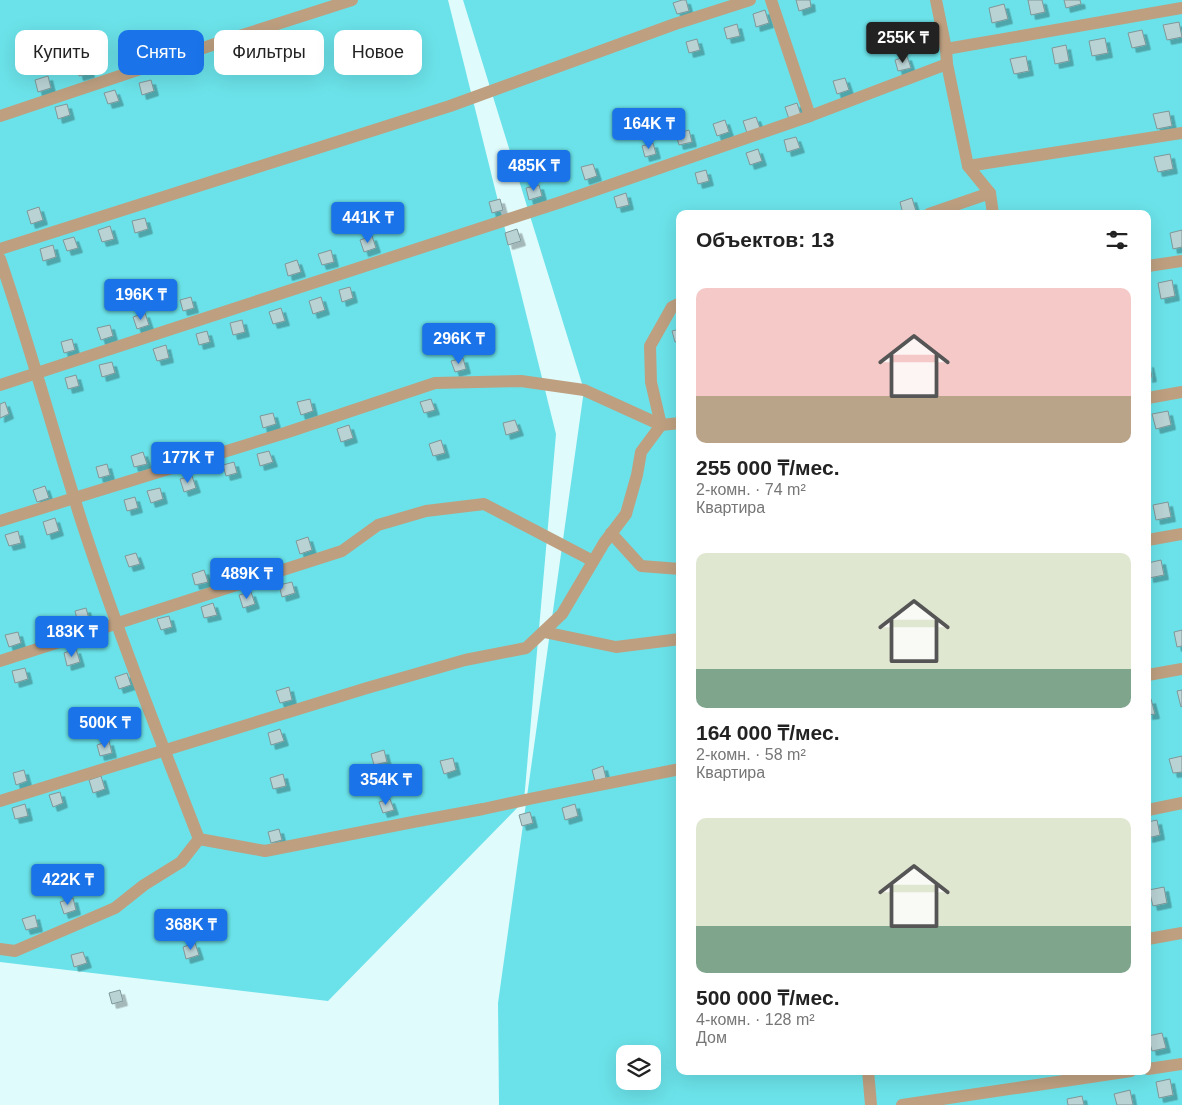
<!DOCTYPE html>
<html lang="ru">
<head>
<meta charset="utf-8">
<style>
	:root { --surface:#fff; --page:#f2f2f2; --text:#222; --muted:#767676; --accent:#1a73e8 }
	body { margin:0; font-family:Arial,sans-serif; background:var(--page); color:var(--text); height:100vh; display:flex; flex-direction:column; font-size:19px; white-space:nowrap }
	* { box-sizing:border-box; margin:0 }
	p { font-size:16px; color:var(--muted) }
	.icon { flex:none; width:28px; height:28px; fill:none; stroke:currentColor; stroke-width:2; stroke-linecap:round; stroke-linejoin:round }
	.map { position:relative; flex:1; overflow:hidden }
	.side { position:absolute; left:676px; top:210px; width:475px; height:865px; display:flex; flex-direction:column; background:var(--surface); border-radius:10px; box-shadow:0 5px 20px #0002 }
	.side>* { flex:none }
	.hud { position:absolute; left:15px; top:30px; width:475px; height:45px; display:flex; gap:10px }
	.fabs { position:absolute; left:616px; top:1045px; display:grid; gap:10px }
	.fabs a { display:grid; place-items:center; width:45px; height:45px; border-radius:10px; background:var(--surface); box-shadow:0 5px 20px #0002; font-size:25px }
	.price { position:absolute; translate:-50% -42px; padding:0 11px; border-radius:5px; background:var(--accent); color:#fff; font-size:16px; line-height:32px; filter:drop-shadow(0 1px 2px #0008) }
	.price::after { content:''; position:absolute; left:50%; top:30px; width:15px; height:11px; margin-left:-8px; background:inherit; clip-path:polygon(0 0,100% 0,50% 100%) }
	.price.active { background:#222; color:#fff }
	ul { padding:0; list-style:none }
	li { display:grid; align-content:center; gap:10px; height:265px; padding:0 20px }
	li span { display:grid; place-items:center; height:155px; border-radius:10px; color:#555 }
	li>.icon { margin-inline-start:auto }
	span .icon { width:90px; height:90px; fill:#fffc; stroke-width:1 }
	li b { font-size:21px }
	h2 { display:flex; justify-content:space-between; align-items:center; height:60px; padding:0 20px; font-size:21px }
	.chip { padding:0 18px; border-radius:10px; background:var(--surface); box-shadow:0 5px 20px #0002; font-size:18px; line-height:45px }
	.chip.active { background:var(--accent); color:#fff }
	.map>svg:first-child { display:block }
</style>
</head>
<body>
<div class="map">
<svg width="1182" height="1105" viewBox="0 0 1182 1105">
	<defs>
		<filter id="shadow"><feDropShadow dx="4.5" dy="4.5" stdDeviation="0" flood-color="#0004"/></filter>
	</defs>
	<rect width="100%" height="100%" fill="#e0fbfc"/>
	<g fill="#6be2e9" fill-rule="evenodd">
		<polygon points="0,0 448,0 556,434 524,801 328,1001 0,962"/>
		<path d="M463,0H1182V1105H499L498,1003L584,390ZM680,214H1148V1071H680ZM625,1054H652V1081H625Z"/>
	</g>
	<g fill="#b9d2d4" stroke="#7e9798" filter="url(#shadow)">
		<polygon points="682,0 686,0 689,11 677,14 673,3"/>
		<polygon points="796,0 810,0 811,7 799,11"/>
		<polygon points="1028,0 1042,0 1045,12 1031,15"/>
		<polygon points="1064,0 1080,0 1081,4 1066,8"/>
		<polygon points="1004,4 1008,19 992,23 989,8"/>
		<polygon points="765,10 769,23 756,27 753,14"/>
		<polygon points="1179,22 1182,37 1167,40 1163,25"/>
		<polygon points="737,24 740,36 727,39 724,28"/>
		<polygon points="1142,30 1146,45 1132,48 1128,33"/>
		<polygon points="172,35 175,46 163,50 159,38"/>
		<polygon points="1105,38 1108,53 1092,56 1089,41"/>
		<polygon points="697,39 700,50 689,53 686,42"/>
		<polygon points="1066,45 1069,61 1055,64 1052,48"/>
		<polygon points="907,56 911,68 898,71 895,60"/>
		<polygon points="1026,56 1029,71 1014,74 1010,59"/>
		<polygon points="87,62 90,73 79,76 76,65"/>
		<polygon points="48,76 51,88 38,92 35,80"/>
		<polygon points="845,78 849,90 837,94 833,81"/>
		<polygon points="151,80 154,91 142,95 139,83"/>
		<polygon points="115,90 119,101 108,104 104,93"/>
		<polygon points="797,103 801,115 789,119 785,107"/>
		<polygon points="67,104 70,115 58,119 55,107"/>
		<polygon points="1169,111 1172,126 1157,129 1153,114"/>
		<polygon points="756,117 760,128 747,133 743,121"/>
		<polygon points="725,120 729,132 717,136 713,124"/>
		<polygon points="689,130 692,142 679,145 676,134"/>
		<polygon points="796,137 800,148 787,152 784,140"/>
		<polygon points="653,143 656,154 645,157 642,146"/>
		<polygon points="758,149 762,161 750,165 746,153"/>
		<polygon points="1170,154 1173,169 1158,172 1154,157"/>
		<polygon points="593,164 597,176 585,180 581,167"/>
		<polygon points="706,170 709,181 698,184 695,173"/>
		<polygon points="539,185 542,196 529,200 526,188"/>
		<polygon points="626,193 629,205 617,208 614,197"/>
		<polygon points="912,198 916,211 903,214 900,202"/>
		<polygon points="500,199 503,210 492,213 489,202"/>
		<polygon points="39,207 43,220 31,224 27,211"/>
		<polygon points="145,218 148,229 135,233 132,221"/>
		<polygon points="110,226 114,239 102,242 98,230"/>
		<polygon points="517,229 521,241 508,245 505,233"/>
		<polygon points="1182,230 1182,247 1173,249 1170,233"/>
		<polygon points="372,236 376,248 364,252 360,240"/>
		<polygon points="74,237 78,248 67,251 63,240"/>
		<polygon points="53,245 56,257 43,261 40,249"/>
		<polygon points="331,250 334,262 322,265 318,254"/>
		<polygon points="297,260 301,272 288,276 285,264"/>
		<polygon points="1172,280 1175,296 1161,299 1158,283"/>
		<polygon points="350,287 353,298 342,302 339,290"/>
		<polygon points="191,297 194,308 183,311 180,300"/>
		<polygon points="321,297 325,310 313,314 309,301"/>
		<polygon points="281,308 285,321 273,324 269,312"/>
		<polygon points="145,313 149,325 137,329 133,317"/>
		<polygon points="242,320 245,332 233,335 230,323"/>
		<polygon points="110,325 113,336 101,340 97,328"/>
		<polygon points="680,329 680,341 675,342 672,331"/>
		<polygon points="207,331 210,342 199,345 196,334"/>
		<polygon points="72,339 75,350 64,353 61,342"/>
		<polygon points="166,345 169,358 157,361 153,349"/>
		<polygon points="463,358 466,369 455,372 451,361"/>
		<polygon points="112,362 115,373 102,377 99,365"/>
		<polygon points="1148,363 1149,363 1152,377 1148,378"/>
		<polygon points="76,375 79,386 68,389 65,378"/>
		<polygon points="310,399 313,411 301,415 297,402"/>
		<polygon points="431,399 435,410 424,413 420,402"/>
		<polygon points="5,402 9,414 0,418 0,404"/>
		<polygon points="1168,411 1171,425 1156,429 1152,414"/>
		<polygon points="273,413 276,424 263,428 260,416"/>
		<polygon points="515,420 519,431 506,435 503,423"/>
		<polygon points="349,425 353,438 341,442 337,429"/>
		<polygon points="441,440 445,453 433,456 429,444"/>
		<polygon points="269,451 273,462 260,466 257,454"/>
		<polygon points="143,452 147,464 134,467 131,456"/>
		<polygon points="234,462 237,473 226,476 223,465"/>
		<polygon points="107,464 110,475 99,478 96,467"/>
		<polygon points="192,476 196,488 184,492 180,479"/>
		<polygon points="45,486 49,498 37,502 33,490"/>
		<polygon points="160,488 163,499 151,503 147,491"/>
		<polygon points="135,497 138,508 127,511 124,500"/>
		<polygon points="1168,502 1171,517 1156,520 1153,505"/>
		<polygon points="55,518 59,531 47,535 43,522"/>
		<polygon points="18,531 21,543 9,546 5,535"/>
		<polygon points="308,537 312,550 300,554 296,541"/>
		<polygon points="136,553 140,564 129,567 125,556"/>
		<polygon points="1161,560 1164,575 1149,578 1148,563"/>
		<polygon points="204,570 208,582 195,585 192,574"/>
		<polygon points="292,582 295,593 282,597 279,585"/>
		<polygon points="251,592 255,604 243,608 239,595"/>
		<polygon points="213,603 217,615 204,618 201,607"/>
		<polygon points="86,608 89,619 78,623 75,611"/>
		<polygon points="169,616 172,627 161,630 157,619"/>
		<polygon points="1182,630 1182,646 1177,647 1174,632"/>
		<polygon points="18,632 21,643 9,647 5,635"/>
		<polygon points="76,649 80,662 67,666 64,653"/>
		<polygon points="25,668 28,679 15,683 12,671"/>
		<polygon points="127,673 131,685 119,689 115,677"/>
		<polygon points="289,687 292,700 280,703 276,691"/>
		<polygon points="1182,690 1182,706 1181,707 1177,691"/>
		<polygon points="1151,699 1155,714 1148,715 1148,700"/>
		<polygon points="280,729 284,741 271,745 268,733"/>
		<polygon points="109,741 112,753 100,756 97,745"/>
		<polygon points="384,750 387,762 374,765 371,754"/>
		<polygon points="1182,756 1182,772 1173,773 1169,759"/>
		<polygon points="453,758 456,770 444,774 440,761"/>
		<polygon points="603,766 606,778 595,781 592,770"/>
		<polygon points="24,770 27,781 16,785 13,773"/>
		<polygon points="283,774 286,786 273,789 270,778"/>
		<polygon points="101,776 105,789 93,793 89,780"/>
		<polygon points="60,792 63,803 53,807 49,795"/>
		<polygon points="390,799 394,810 383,813 379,802"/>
		<polygon points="25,804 28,816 15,819 12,808"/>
		<polygon points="575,804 578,816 565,820 562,808"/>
		<polygon points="530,812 533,823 522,826 519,815"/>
		<polygon points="1157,820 1160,835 1148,838 1148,822"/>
		<polygon points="279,829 282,840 271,843 268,832"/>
		<polygon points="1164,887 1167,903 1153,906 1149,890"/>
		<polygon points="73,898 76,910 64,914 60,902"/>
		<polygon points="35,915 38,927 26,930 22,919"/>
		<polygon points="195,943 199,955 186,959 183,947"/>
		<polygon points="83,952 87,963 74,967 71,955"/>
		<polygon points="120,990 123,1001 112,1004 109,993"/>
		<polygon points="1162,1033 1166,1048 1152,1051 1148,1036"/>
		<polygon points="1170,1079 1173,1095 1159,1098 1156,1082"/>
		<polygon points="1130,1090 1133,1105 1117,1105 1114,1094"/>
		<polygon points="1082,1096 1084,1105 1068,1105 1067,1099"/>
	</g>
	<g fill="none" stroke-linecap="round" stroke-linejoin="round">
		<g stroke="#bea080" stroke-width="12">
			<polyline points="771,0 810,116"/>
			<polyline points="936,0 946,49 947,64 968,166"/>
			<polyline points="946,49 1182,8"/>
			<polyline points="0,116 230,39 352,0"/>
			<polyline points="929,214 990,193"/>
			<polyline points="993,214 990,193 968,166 1182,133"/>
			<polyline points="0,249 450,106 675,24 750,0"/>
			<path d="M0,259C30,346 54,435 82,523C117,630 158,734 199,839"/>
			<polyline points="1148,266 1182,261"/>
			<polyline points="680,303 672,307 650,346 651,382 661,425 680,423"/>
			<polyline points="0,385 561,202 810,116 947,64"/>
			<polyline points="1148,398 1182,392"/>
			<polyline points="0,521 285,433 435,383 521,381 584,390 661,425 641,452 637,475 626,514 604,543 562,614 526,648 465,660 367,688 0,801"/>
			<polyline points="611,533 641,566 680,569"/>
			<polyline points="1148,540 1182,534"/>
			<polyline points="544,632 616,647 680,639"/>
			<polyline points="0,661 342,551 378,525 426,511 484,504 593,561"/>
			<polyline points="1148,675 1182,669"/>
			<polyline points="1148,810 1182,803"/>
			<polyline points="199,839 265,851 413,822 483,809 534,798 680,769"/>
			<polyline points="1148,939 1182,933"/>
			<polyline points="0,949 15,951 115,908 144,885 181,862 199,839"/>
			<polyline points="1148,1069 1182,1064"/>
			<polyline points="868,1071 871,1105"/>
			<polyline points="902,1105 1131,1071"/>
		</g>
	</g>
</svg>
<div class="fabs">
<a><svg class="icon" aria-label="layers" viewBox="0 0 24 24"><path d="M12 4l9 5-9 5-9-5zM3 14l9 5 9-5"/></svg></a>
</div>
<b class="price active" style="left:903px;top:64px">255K ₸</b>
<b class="price" style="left:649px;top:150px">164K ₸</b>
<b class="price" style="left:534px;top:192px">485K ₸</b>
<b class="price" style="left:368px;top:244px">441K ₸</b>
<b class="price" style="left:141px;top:321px">196K ₸</b>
<b class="price" style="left:459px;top:365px">296K ₸</b>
<b class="price" style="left:188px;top:484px">177K ₸</b>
<b class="price" style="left:247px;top:600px">489K ₸</b>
<b class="price" style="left:72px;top:658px">183K ₸</b>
<b class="price" style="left:105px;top:749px">500K ₸</b>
<b class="price" style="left:386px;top:806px">354K ₸</b>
<b class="price" style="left:68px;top:906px">422K ₸</b>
<b class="price" style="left:191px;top:951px">368K ₸</b>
<div class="hud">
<a class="chip">Купить</a>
<a class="chip active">Снять</a>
<a class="chip">Фильтры</a>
<a class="chip">Новое</a>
</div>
<section class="side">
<h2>Объектов: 13<svg class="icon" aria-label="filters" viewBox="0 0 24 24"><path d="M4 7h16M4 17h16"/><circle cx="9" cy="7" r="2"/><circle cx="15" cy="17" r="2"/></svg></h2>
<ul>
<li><span style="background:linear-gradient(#f6c9c9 70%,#b9a48a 0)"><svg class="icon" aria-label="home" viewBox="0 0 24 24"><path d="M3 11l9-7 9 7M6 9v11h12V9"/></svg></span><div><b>255 000 ₸/мес.</b><p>2-комн. · 74 m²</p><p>Квартира</p></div></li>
<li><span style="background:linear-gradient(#dfe7d0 75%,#7fa58c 0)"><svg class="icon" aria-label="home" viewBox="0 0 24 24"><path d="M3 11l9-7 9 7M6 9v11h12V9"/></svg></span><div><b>164 000 ₸/мес.</b><p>2-комн. · 58 m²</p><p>Квартира</p></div></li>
<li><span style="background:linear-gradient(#dfe7d0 70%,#7fa58c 0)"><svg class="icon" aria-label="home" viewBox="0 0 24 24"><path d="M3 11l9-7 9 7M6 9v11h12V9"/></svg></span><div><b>500 000 ₸/мес.</b><p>4-комн. · 128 m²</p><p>Дом</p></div></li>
</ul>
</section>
</div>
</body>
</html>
